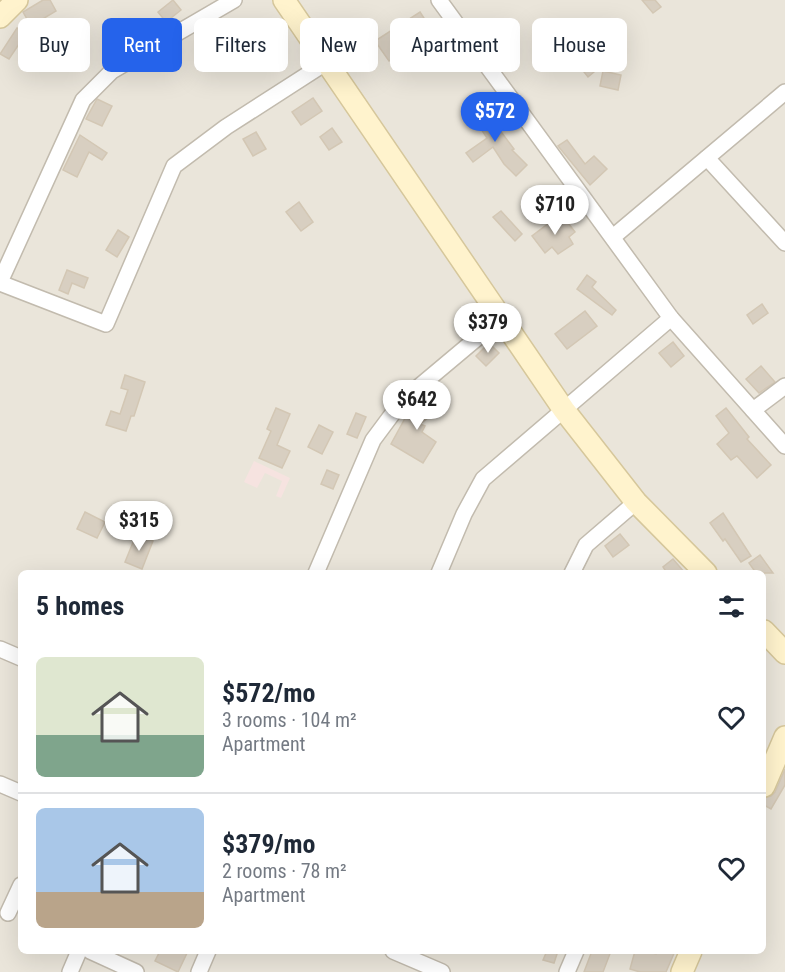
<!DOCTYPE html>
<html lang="en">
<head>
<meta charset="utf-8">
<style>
	:root { --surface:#fff; --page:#f2f2f3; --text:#1f2937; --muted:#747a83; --line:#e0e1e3; --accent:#2563eb }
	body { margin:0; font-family:"Roboto Condensed",sans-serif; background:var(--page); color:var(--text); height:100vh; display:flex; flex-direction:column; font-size:22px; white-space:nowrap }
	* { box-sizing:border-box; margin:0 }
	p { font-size:20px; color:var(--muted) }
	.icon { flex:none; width:33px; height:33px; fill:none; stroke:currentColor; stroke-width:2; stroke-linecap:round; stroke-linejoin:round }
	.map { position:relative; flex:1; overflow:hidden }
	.drawer { position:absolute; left:18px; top:570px; width:748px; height:384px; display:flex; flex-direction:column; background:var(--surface); border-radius:9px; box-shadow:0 6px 24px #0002 }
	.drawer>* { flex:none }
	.guide { position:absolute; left:18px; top:18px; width:750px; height:54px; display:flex; gap:12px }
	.price { position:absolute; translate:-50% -51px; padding:0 14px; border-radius:21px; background:#fff; color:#222; font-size:20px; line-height:39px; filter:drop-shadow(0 2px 3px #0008) }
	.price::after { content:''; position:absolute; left:50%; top:36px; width:18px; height:14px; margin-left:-9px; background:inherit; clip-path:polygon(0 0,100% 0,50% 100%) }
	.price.current { background:var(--accent); color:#fff }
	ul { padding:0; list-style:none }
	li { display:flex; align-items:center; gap:18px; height:150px; padding:0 18px }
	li+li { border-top:2px solid var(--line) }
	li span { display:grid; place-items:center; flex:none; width:168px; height:120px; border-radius:9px; color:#555 }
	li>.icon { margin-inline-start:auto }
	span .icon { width:72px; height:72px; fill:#fffc; stroke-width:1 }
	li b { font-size:26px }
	h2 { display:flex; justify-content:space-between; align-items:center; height:72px; padding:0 18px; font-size:26px }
	.chip { padding:0 21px; border-radius:9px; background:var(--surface); box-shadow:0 6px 24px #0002; font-size:21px; line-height:54px }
	.chip.current { background:var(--accent); color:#fff }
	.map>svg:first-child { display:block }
</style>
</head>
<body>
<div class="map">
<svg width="785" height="972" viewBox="0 0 785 972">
	<rect width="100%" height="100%" fill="#f6f3ec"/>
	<path fill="#eae5da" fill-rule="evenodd" d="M0,0H785V972H0ZM21,573H764V951H21Z"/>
	<polygon fill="#f6e3e0" points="254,461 290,478 281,498 276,496 282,481 265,473 257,488 244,482"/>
	<g fill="#d8cfc1" stroke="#d3c7b4" stroke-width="1.5">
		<polygon points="43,0 50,0 56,11 31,26 23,12"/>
		<polygon points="173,0 181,10 166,22 158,12"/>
		<polygon points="642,0 655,0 661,7 653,13"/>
		<polygon points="420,12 433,32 389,61 375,41"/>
		<polygon points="492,23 503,39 491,47 480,32"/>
		<polygon points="17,28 48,48 41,59 19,44 9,59 0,54"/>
		<polygon points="436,35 443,44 435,50 428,41"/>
		<polygon points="589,52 600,67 588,77 576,62"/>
		<polygon points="603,71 621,75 618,90 600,86"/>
		<polygon points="313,98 322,111 301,125 292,112"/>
		<polygon points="97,99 112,106 102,126 86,119"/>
		<polygon points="484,105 496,125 514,149 512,150 527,165 516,176 504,164 493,147 473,162 466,153 487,138 471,114"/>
		<polygon points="332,128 342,142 329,150 320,137"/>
		<polygon points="256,132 266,149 253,156 243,139"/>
		<polygon points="80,135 107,153 102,160 89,152 77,177 63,170"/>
		<polygon points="567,140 585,164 594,156 607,169 590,185 558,146"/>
		<polygon points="299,202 313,222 301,231 286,212"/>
		<polygon points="501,211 522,234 515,241 493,217"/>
		<polygon points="561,214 575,232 569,237 573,244 558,254 552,247 545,253 532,236"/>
		<polygon points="118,230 129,237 117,257 106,250"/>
		<polygon points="67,270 88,278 84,288 72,283 68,294 59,290"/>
		<polygon points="587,275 596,282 592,287 616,310 612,315 577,289"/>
		<polygon points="762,304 768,313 753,324 747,315"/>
		<polygon points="585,311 597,326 567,349 555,334"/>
		<polygon points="673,342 684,356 671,367 659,353"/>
		<polygon points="489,343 499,353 486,366 476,356"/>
		<polygon points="761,366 775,382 759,393 746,379"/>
		<polygon points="125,375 145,382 134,416 131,416 126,431 106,425 111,411 120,414 128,390 121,388"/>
		<polygon points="430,395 440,409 420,424 425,426 422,432 436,442 423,463 391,444 409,411"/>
		<polygon points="276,408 290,414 277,445 290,451 282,468 259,458 271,431 267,429"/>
		<polygon points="726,408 749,437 747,439 771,465 757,478 737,456 731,460 717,444 729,433 716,416"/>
		<polygon points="356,413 366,417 357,438 347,434"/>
		<polygon points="319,425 333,432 322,454 308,447"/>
		<polygon points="327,470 339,475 333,489 321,484"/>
		<polygon points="85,512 105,522 97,538 77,529"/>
		<polygon points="723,513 751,556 741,562 725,539 723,541 710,523"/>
		<polygon points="620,534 629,545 613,557 605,546"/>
		<polygon points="136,535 153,541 142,569 125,562"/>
		<polygon points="760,555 773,573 756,573 749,563"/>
		<polygon points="673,559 685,573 667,573 663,567"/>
		<polygon points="785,769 785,785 771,809 764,805 764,798 771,796 775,792"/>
		<polygon points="160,951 188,951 178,972 155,961"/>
		<polygon points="547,951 558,951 554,963 543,960"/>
		<polygon points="592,951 611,951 603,972 584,972"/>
		<polygon points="635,951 645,951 656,954 658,951 675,951 666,972 640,972 630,969"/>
	</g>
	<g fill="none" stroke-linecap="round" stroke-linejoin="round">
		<defs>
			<g id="street">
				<polyline points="439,0 671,318 785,446"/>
				<polyline points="707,158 785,243"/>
				<polyline points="613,237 785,92"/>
				<polyline points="0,282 83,100 112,71 234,0"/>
				<polyline points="0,283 106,324 174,166 226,127 327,62"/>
				<polyline points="753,410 785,386"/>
				<polyline points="316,573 373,440 402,401 501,318"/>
				<polyline points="439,573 464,514 483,479 671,318"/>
				<polyline points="572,573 586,545 636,502"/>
				<polyline points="0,649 21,658"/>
				<polyline points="0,784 21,793"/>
				<polyline points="8,913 21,885"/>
				<polyline points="90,951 136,972"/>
				<polyline points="393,951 442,972"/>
				<polyline points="70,972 79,951"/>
				<polyline points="199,972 208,951"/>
				<polyline points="567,972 576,951"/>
			</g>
			<g id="secondary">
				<polyline points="284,0 564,410 636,502 706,573"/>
				<polyline points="0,17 17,0"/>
				<polyline points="764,631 785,653"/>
				<polyline points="764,786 785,737"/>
				<polyline points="682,972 691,951"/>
			</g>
		</defs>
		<use href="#street" stroke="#c2bbae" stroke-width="18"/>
		<use href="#secondary" stroke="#d6c79b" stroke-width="24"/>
		<use href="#street" stroke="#fff" stroke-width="15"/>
		<use href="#secondary" stroke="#fff3cd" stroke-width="21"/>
	</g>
</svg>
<b class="price current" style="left:495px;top:143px">$572</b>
<b class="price" style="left:555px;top:236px">$710</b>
<b class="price" style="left:488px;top:354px">$379</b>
<b class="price" style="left:417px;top:431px">$642</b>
<b class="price" style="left:139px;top:552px">$315</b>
<div class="guide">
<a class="chip">Buy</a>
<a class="chip current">Rent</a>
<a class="chip">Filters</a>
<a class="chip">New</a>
<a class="chip">Apartment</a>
<a class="chip">House</a>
</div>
<section class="drawer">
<h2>5 homes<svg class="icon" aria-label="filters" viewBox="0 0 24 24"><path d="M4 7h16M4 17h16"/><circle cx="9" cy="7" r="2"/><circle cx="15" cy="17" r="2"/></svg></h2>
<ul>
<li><span style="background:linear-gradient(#dfe7d0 65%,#7fa58c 0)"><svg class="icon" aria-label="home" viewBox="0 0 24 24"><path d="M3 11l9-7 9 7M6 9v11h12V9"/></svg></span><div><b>$572/mo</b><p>3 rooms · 104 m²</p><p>Apartment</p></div><svg class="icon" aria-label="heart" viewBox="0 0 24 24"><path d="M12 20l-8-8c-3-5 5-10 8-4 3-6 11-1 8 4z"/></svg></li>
<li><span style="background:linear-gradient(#a9c7e8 70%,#b9a48a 0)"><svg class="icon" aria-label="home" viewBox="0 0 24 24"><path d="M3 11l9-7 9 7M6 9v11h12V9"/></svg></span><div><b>$379/mo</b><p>2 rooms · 78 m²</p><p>Apartment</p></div><svg class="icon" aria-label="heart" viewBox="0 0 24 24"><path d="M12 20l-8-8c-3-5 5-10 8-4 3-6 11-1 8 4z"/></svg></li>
</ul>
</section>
</div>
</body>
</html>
